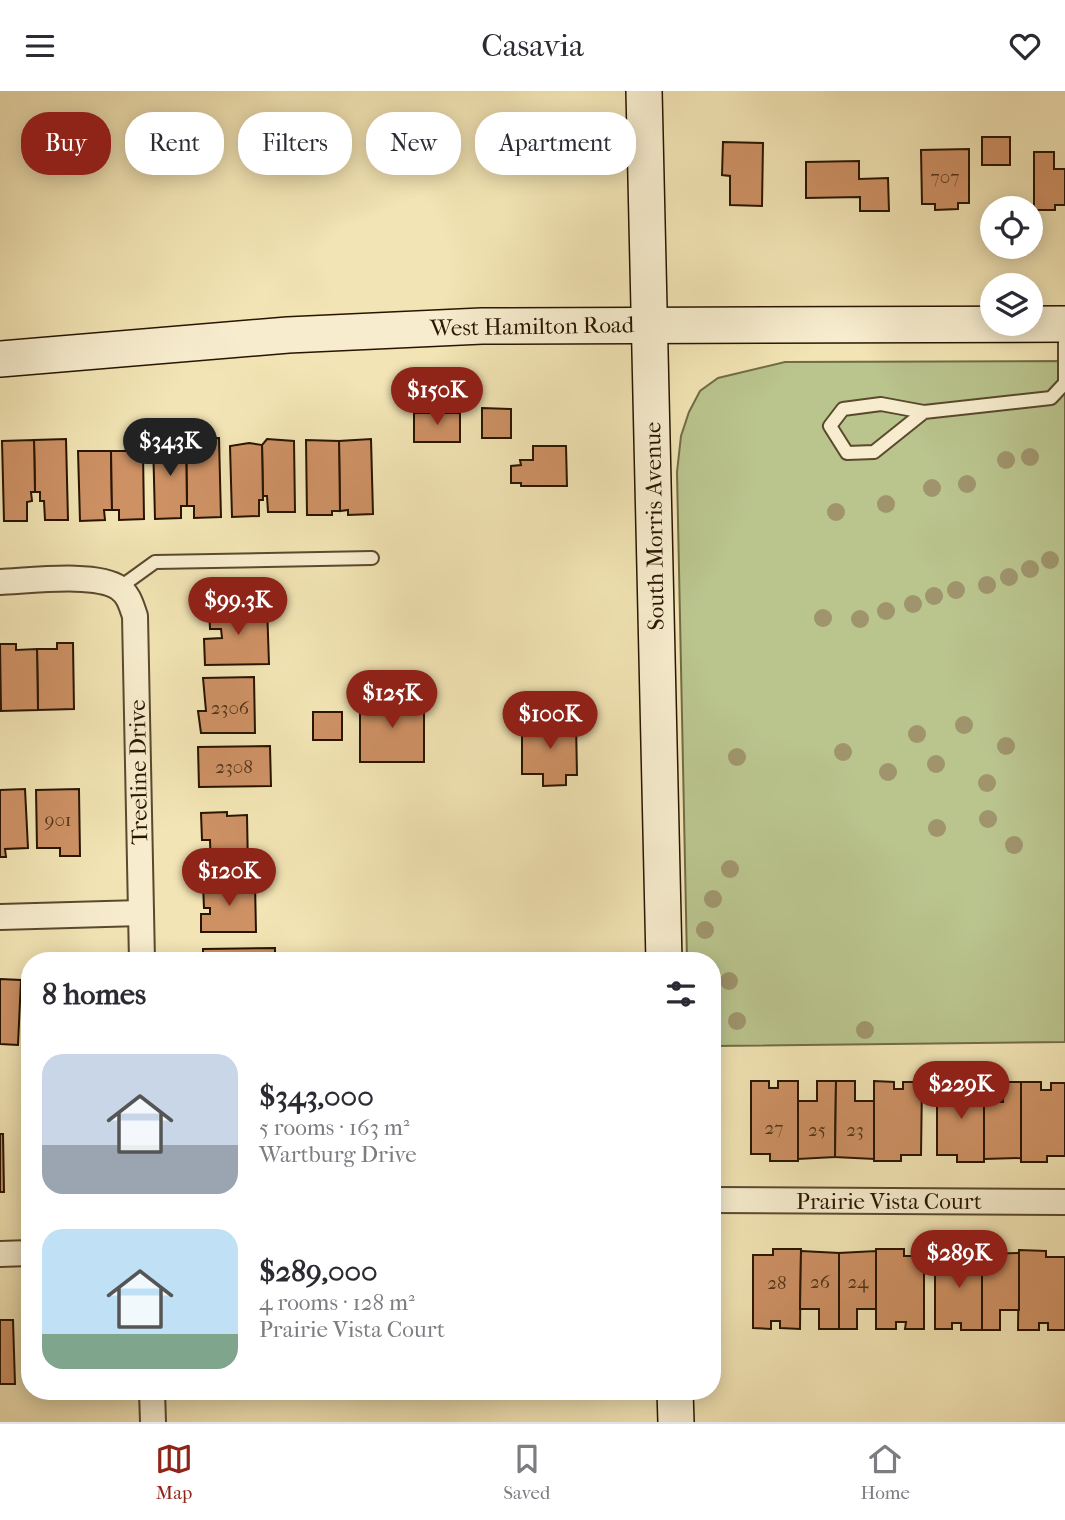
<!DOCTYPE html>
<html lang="en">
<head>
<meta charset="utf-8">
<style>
	:root { --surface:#fff; --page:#f2f2f3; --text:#2b2b33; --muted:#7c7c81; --line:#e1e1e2; --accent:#8f2418 }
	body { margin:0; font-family:"IM FELL French Canon",serif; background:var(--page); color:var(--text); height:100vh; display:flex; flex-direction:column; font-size:26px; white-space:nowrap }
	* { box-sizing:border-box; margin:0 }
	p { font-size:23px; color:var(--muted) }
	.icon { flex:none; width:38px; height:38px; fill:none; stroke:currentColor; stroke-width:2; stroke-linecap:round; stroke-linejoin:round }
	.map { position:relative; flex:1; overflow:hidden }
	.sheet { position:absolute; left:21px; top:861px; width:700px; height:448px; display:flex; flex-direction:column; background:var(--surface); border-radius:28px; box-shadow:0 4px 18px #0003 }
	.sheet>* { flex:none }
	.banner { position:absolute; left:21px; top:21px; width:700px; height:63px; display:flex; gap:14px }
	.buttons { position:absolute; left:980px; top:105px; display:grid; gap:14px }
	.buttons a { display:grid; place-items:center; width:63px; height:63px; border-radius:50%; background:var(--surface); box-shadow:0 4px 18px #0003; font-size:35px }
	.price { position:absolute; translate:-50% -60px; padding:0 16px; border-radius:24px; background:var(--accent); color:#fff; font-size:23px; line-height:46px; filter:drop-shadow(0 2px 4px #0008) }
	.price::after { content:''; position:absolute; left:50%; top:42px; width:21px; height:16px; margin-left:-10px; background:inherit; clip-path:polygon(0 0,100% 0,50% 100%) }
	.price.selected { background:#222; color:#fff }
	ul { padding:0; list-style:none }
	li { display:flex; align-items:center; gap:21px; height:175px; padding:0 21px }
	li span { display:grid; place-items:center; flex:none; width:196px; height:140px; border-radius:21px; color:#555 }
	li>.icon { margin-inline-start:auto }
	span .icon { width:84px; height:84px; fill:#fffc; stroke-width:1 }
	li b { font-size:30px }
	h2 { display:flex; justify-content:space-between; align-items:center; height:84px; padding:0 21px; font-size:30px }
	.pill { padding:0 24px; border-radius:28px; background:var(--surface); box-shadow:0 4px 18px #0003; font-size:24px; line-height:63px }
	.pill.selected { background:var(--accent); color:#fff }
	header { display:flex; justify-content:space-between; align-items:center; height:91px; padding:0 21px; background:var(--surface); font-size:32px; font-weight:600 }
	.tabs { display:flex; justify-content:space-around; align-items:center; height:98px; border-top:2px solid var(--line); background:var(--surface); font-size:19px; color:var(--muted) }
	.tabs a { display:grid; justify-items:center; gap:4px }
	.tabs .selected { color:var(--accent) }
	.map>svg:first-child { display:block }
</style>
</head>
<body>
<header><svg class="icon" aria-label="menu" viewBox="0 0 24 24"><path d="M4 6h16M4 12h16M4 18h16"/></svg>Casavia<svg class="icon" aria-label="heart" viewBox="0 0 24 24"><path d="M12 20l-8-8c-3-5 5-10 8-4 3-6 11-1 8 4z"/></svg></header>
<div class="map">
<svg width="1065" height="1331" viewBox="0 0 1065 1331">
	<rect width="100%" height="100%" fill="#f2e4b4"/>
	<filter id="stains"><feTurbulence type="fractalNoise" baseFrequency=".00286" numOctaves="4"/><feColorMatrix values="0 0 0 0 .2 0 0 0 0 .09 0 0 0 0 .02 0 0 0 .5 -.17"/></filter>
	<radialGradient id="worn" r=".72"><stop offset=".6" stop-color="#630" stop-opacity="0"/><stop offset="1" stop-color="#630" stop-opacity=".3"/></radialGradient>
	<polygon fill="#bac48d" stroke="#716c46" stroke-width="2" points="1065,270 1065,951 712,955 712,870 687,870 677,381 681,345 689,321 700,300 718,287 785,271"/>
	<g fill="#cd9164" stroke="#281500" stroke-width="2">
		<rect x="982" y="46" width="28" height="28"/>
		<polygon points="723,51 763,52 762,115 730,114 730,85 722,84"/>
		<polygon points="969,58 969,112 958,112 958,118 935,119 935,113 922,113 921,59"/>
		<polygon points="1034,61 1054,61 1054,78 1065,78 1065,114 1055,114 1055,119 1034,119"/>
		<polygon points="859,70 859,88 888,87 889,120 860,120 860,106 806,107 806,71"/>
		<polygon points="482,317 511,318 511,347 482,347"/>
		<rect x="414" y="322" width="46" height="29"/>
		<polygon points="219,347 221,426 194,427 194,415 187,415 186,348"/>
		<polygon points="66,348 68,429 45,429 44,410 40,410 40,401 35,401 34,349"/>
		<polygon points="186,348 187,415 181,415 181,427 155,428 153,349"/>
		<polygon points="267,348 294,350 295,421 268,421 267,405 263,405 262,354"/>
		<polygon points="371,348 373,423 348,424 348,419 340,420 339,350"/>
		<polygon points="34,349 35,401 31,401 32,410 27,411 27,430 4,430 2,350"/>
		<polygon points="306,349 339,350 340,420 332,420 332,424 307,424"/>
		<polygon points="249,352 262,354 263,409 259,409 259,425 232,426 230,355"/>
		<polygon points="533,355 566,355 567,395 521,395 521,392 511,392 511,375 521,374 520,369 533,369"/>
		<polygon points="78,360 111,360 112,419 104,419 105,429 80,430"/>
		<polygon points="111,360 143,360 144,428 119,429 119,419 112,419"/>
		<polygon points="267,515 269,573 205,574 204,548 222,547 221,538 210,538 209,517"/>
		<polygon points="57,552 73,552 74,618 38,619 37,558 57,558"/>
		<polygon points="0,553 16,553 16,559 37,558 38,619 1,620"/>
		<polygon points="254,586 255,642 201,642 198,620 206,620 203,587"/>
		<rect x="360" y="607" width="64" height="64"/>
		<rect x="313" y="621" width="29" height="28"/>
		<polygon points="522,631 576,631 577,684 566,684 566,694 543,695 543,683 522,683"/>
		<polygon points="270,655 271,695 199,696 198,656"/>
		<polygon points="25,698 28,757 5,758 6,766 0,766 0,699"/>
		<polygon points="79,698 80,765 60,765 60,757 37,757 36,699"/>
		<polygon points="227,721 227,725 247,724 248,778 211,780 210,749 202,749 201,722"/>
		<polygon points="255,792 256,841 201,841 201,823 210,823 210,817 204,817 203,793"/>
		<polygon points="275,857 275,870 203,870 203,858"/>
		<polygon points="0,888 21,889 18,954 0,953"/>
		<polygon points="751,990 769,990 769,997 778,997 778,990 798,990 798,1070 770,1070 770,1063 751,1063"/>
		<polygon points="817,990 836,990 835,1066 798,1068 798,1010 817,1010"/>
		<polygon points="836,990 855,990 855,1010 874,1010 874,1068 835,1066"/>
		<polygon points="874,990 894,991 894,998 903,998 903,991 922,991 921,1064 901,1064 901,1070 874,1070"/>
		<polygon points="964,991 984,991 984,1071 957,1071 957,1064 937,1064 937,992 954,992 954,998 964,998"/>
		<polygon points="1003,991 1021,991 1021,1067 984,1068 984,1011 1003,1011"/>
		<polygon points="1021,991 1041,991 1041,999 1051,999 1051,992 1065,992 1065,1065 1047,1065 1047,1071 1021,1071"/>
		<polygon points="0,1043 3,1043 4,1101 0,1101"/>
		<polygon points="773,1158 801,1158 800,1238 780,1237 780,1230 771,1230 771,1238 753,1237 753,1164 773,1164"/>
		<polygon points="876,1158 904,1158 904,1165 924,1165 924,1238 905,1238 906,1231 896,1231 896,1238 876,1238"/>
		<polygon points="956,1159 982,1159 982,1239 961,1239 961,1232 952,1232 952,1238 935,1238 935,1165 956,1165"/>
		<polygon points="1019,1159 1046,1160 1046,1166 1065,1166 1065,1239 1048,1239 1048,1232 1039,1232 1039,1239 1018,1239"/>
		<polygon points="801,1160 839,1162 839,1238 819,1238 819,1218 800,1218"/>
		<polygon points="876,1160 876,1218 857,1218 857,1238 839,1238 839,1162"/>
		<polygon points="1019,1162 1019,1219 1000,1219 1000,1239 982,1239 982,1163"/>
		<polygon points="0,1229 13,1229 15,1293 0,1293"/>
	</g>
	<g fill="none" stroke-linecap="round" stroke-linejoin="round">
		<defs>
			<g id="lane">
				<polyline points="924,321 874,361 847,362 830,335 843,318 881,313 924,321 1051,307 1065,292 1065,234"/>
				<polyline points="119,497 155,471 372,467"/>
			</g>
			<g id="street">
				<path d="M0,491C28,490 97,481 119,497C129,504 131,514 135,525L142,870"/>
				<polyline points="0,826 141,822"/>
				<polyline points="712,1109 1065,1111"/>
				<polyline points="0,1163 30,1162"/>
				<polyline points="152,1300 153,1331"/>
			</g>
			<g id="secondary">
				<polyline points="644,0 664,870"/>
				<polyline points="0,268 288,244 482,235 1065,233"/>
				<polyline points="675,1300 676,1331"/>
			</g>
		</defs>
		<use href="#lane" stroke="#5a492d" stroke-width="16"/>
		<use href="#street" stroke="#5a492d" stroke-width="28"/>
		<use href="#secondary" stroke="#281500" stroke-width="38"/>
		<use href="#lane" stroke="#f7edce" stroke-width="12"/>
		<use href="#street" stroke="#f7edce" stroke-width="24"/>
		<use href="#secondary" stroke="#f7edce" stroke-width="35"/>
	</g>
	<g fill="#9f946c">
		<circle cx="1030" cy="366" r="9"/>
		<circle cx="1006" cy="369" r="9"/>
		<circle cx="967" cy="393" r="9"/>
		<circle cx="932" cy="397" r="9"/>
		<circle cx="886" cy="413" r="9"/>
		<circle cx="836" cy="421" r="9"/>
		<circle cx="1050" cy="469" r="9"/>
		<circle cx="1030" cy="478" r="9"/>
		<circle cx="1009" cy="486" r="9"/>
		<circle cx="987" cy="494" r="9"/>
		<circle cx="956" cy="499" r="9"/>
		<circle cx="934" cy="505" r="9"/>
		<circle cx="913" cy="513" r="9"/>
		<circle cx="886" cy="520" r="9"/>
		<circle cx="823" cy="527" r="9"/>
		<circle cx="860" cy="528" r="9"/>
		<circle cx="964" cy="634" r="9"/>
		<circle cx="917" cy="643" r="9"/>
		<circle cx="1006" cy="655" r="9"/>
		<circle cx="843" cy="661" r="9"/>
		<circle cx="737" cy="666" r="9"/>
		<circle cx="936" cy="673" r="9"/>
		<circle cx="888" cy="681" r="9"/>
		<circle cx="987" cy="692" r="9"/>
		<circle cx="988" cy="728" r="9"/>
		<circle cx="937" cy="737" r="9"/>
		<circle cx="1014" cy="754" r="9"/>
		<circle cx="730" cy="778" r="9"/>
		<circle cx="713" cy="808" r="9"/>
		<circle cx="705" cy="839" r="9"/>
		<circle cx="729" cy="890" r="9"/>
		<circle cx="737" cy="930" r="9"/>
		<circle cx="865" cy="939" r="9"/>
	</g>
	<g text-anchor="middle" stroke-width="6" stroke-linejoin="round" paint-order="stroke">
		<g font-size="19" fill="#513419">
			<text x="945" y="92">707</text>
			<text x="230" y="623">2306</text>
			<text x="234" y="682">2308</text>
			<text x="58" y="735">901</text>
			<text x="774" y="1043">27</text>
			<text x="817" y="1045">25</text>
			<text x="855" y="1045">23</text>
			<text x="820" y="1197">26</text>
			<text x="858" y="1197">24</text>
			<text x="777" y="1198">28</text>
		</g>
		<g font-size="23" fill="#281500" stroke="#f7edce">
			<text transform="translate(532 235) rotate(-1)" y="8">West Hamilton Road</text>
			<text transform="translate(654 435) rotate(-91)" y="8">South Morris Avenue</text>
			<text transform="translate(138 681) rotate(-91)" y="8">Treeline Drive</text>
			<text x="889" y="1118">Prairie Vista Court</text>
		</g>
	</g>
	<rect width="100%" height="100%" filter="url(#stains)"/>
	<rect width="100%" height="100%" fill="url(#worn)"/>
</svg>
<div class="buttons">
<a><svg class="icon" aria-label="locate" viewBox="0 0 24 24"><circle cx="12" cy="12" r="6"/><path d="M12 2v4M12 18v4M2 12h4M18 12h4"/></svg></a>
<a><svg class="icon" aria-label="layers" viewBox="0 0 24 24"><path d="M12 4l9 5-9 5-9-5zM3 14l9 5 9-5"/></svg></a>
</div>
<b class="price" style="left:437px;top:336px">$150K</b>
<b class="price selected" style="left:170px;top:387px">$343K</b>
<b class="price" style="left:238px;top:546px">$99.3K</b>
<b class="price" style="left:392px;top:639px">$125K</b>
<b class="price" style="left:550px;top:660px">$100K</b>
<b class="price" style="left:229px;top:817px">$120K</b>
<b class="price" style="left:961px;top:1030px">$229K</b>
<b class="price" style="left:959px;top:1199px">$289K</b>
<div class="banner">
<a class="pill selected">Buy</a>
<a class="pill">Rent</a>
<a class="pill">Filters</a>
<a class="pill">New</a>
<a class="pill">Apartment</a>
</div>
<section class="sheet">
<h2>8 homes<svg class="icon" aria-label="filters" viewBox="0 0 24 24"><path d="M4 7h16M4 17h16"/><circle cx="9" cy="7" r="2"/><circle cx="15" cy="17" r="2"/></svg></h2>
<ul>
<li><span style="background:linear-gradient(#c9d6e8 65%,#9aa5b1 0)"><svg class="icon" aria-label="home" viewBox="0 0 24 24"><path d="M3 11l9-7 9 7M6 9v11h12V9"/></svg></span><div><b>$343,000</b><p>5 rooms · 163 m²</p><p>Wartburg Drive</p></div></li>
<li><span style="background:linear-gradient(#bfe0f5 75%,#7fa58c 0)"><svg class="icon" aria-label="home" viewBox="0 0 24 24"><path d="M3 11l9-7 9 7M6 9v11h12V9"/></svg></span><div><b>$289,000</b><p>4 rooms · 128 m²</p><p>Prairie Vista Court</p></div></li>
</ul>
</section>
</div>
<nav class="tabs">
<a class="selected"><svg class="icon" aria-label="map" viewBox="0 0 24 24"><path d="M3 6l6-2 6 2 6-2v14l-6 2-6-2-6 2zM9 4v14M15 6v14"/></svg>Map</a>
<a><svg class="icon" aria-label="saved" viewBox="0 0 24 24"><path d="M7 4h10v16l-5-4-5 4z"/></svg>Saved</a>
<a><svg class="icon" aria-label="home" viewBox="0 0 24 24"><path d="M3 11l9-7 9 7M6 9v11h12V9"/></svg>Home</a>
</nav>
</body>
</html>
